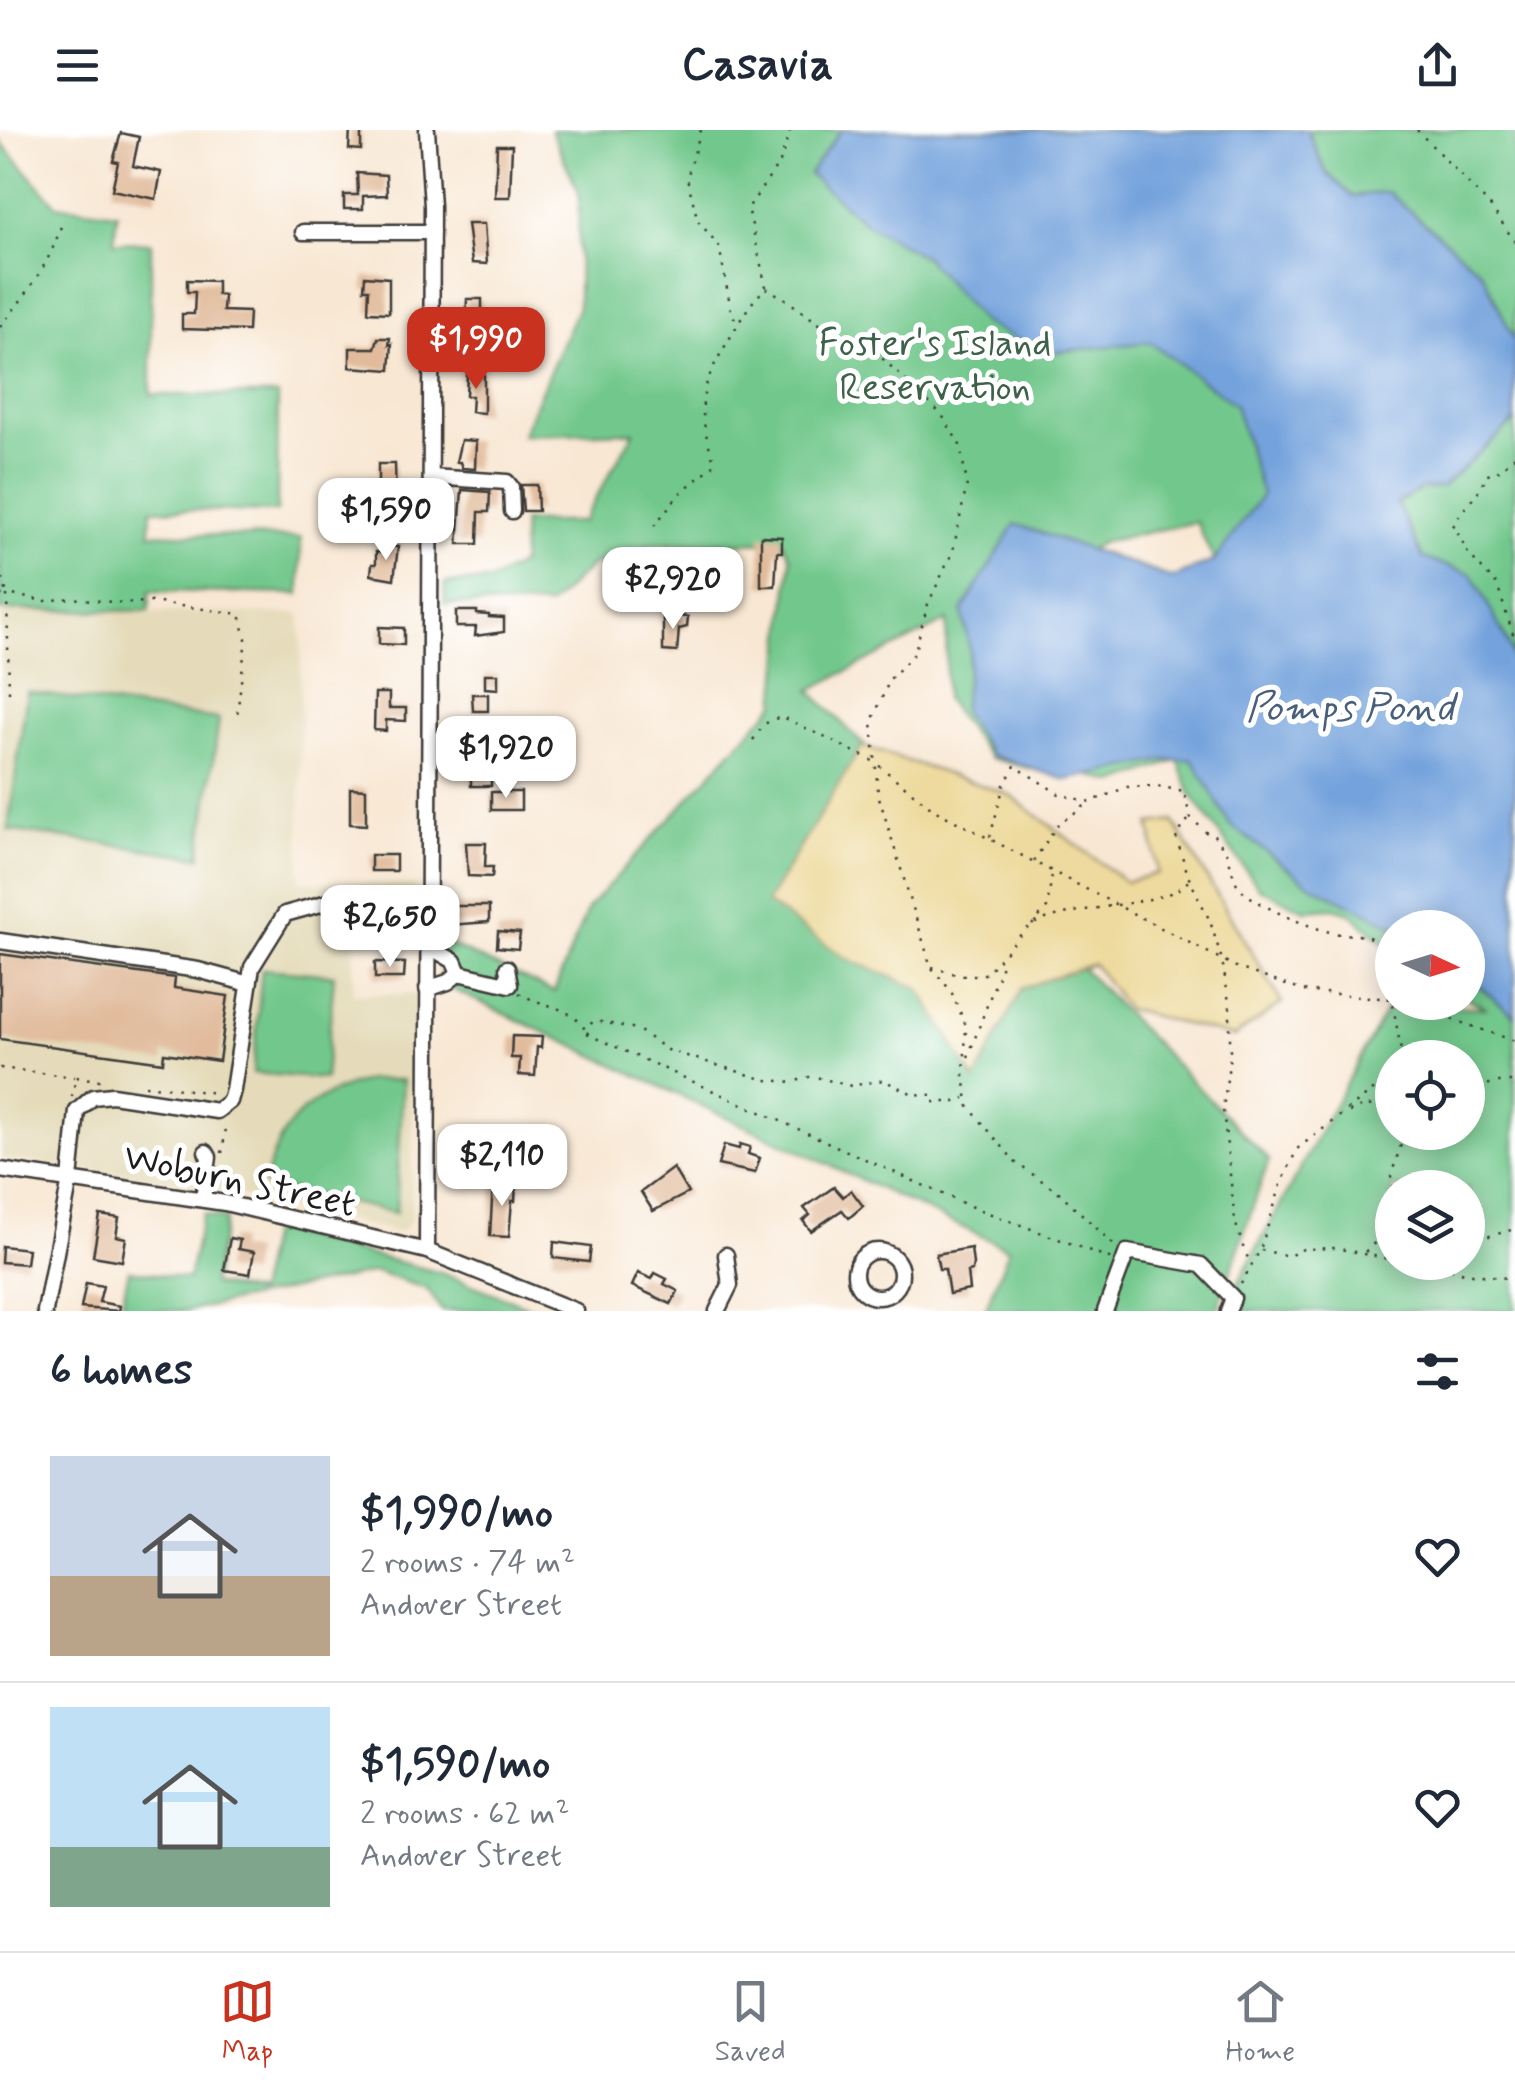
<!DOCTYPE html>
<html lang="en">
<head>
<meta charset="utf-8">
<style>
	:root { --surface:#fff; --page:#f2f2f3; --text:#1f2937; --muted:#747a83; --line:#e0e1e3; --accent:#c8321e }
	body { margin:0; font-family:Mynerve,sans-serif; background:var(--page); color:var(--text); height:100vh; display:flex; flex-direction:column; font-size:38px; white-space:nowrap }
	* { box-sizing:border-box; margin:0 }
	p { font-size:32px; color:var(--muted) }
	.icon { flex:none; width:55px; height:55px; fill:none; stroke:currentColor; stroke-width:2; stroke-linecap:round; stroke-linejoin:round }
	.map { position:relative; height:1181px; overflow:hidden }
	.side { display:flex; flex-direction:column; background:var(--surface); flex:1 }
	.side>* { flex:none }
	.needle { width:65px; rotate:94deg }
	.fabs { position:absolute; left:1375px; top:780px; display:grid; gap:20px }
	.fabs a { display:grid; place-items:center; width:110px; height:110px; border-radius:50%; background:var(--surface); box-shadow:0 5px 25px #0003; font-size:50px }
	.price { position:absolute; translate:-50% -85px; padding:0 22px; border-radius:20px; background:#fff; color:#222; font-size:32px; line-height:65px; filter:drop-shadow(0 2px 5px #0008) }
	.price::after { content:''; position:absolute; left:50%; top:60px; width:30px; height:22px; margin-left:-15px; background:inherit; clip-path:polygon(0 0,100% 0,50% 100%) }
	.price.on { background:var(--accent); color:#fff }
	ul { padding:0; list-style:none }
	li { display:flex; align-items:center; gap:30px; height:250px; padding:0 50px }
	li+li { border-top:2px solid var(--line) }
	li span { display:grid; place-items:center; flex:none; width:280px; height:200px; border-radius:0px; color:#555 }
	li>.icon { margin-inline-start:auto }
	span .icon { width:120px; height:120px; fill:#fffc; stroke-width:1 }
	li b { font-size:42px }
	h2 { display:flex; justify-content:space-between; align-items:center; height:120px; padding:0 50px; font-size:42px }
	header { display:flex; justify-content:space-between; align-items:center; height:130px; padding:0 50px; background:var(--surface); font-size:45px; font-weight:700 }
	.tab-bar { display:flex; justify-content:space-around; align-items:center; height:140px; border-top:2px solid var(--line); background:var(--surface); font-size:28px; color:var(--muted) }
	.tab-bar a { display:grid; justify-items:center; gap:5px }
	.tab-bar .on { color:var(--accent) }
	.map>svg:first-child { display:block }
</style>
</head>
<body>
<header><svg class="icon" aria-label="menu" viewBox="0 0 24 24"><path d="M4 6h16M4 12h16M4 18h16"/></svg>Casavia<svg class="icon" aria-label="share" viewBox="0 0 24 24"><path d="M12 15V3M7 8l5-5 5 5M5 13v7h14v-7"/></svg></header>
<div class="map">
<svg width="1515" height="1181" viewBox="0 0 1515 1181">
	<rect width="100%" height="100%" fill="#fff"/>
	<filter id="ink" filterUnits="userSpaceOnUse"><feTurbulence type="fractalNoise" baseFrequency=".01" numOctaves="2"/><feDisplacementMap in="SourceGraphic" scale="20" xChannelSelector="R" yChannelSelector="G"/><feConvolveMatrix kernelMatrix="1 2 1 2 8 2 1 2 1" color-interpolation-filters="sRGB"/></filter>
	<filter id="wash" filterUnits="userSpaceOnUse"><feTurbulence type="fractalNoise" baseFrequency=".0048" numOctaves="4" result="noise"/><feDisplacementMap in="SourceGraphic" scale="40" xChannelSelector="R" yChannelSelector="G"/><feGaussianBlur stdDeviation="2.25" result="paint"/><feColorMatrix in="noise" values="0 0 0 0 0 0 0 0 0 0 0 0 0 0 0 0 0 1.4 0 .05"/><feComposite in="paint" operator="in"/></filter>
	<g filter="url(#wash)">
		<rect width="100%" height="100%" fill="#f8e7d3"/>
		<polygon fill="#e5dbba" points="0,480 301,484 300,752 415,755 415,778 355,777 353,864 415,864 411,1090 403,1100 397,1102 195,1054 0,1028"/>
		<g fill="#72c88c" stroke="#477254" stroke-width="2.5" fill-rule="evenodd">
			<path d="M551,0H1515V1181H1223L1392,869V872L1487,878L1468,869V798H1392V820L1350,783L1334,778L1304,780L1259,758L1191,665L1178,630L1115,653L1088,645L1039,641L990,628L945,569L947,491L810,560L1269,1030L1217,1181H985L1009,1119L441,854V811L554,862L588,778L776,573L791,428L783,412L648,415L642,425L593,434L549,476L444,474L445,453L490,451L521,434L523,392H582L634,302L522,305L578,177L579,63ZM1196,392L1214,431L1172,448L1090,419L1103,412ZM1392,928H1468V1002H1392ZM1392,1058H1468V1132H1392Z"/>
			<polygon points="0,11 56,75 117,83 114,112 151,113 151,265 278,265 277,382 151,379 150,403 301,408 300,464 150,461 149,481 0,480"/>
			<polygon points="27,562 219,589 200,727 8,700"/>
			<polygon points="262,839 334,845 325,949 253,943"/>
			<path d="M369,950H403L396,1083L264,1054C279,992 307,966 369,950Z"/>
			<polygon points="203,1084 226,1089 212,1154 257,1163 271,1099 441,1143 539,1181 442,1181 427,1159 375,1142 187,1181 120,1181 129,1140 188,1149"/>
		</g>
		<polygon fill="#eeda9e" stroke="#857b5d" stroke-width="2.5" points="862,616 1008,664 1126,752 1158,743 1150,694 1173,691 1282,873 1234,907 1127,879 1093,834 1022,858 975,951 919,858 847,829 766,773"/>
		<polygon fill="#73a2dc" stroke="#485f7c" stroke-width="2.5" points="841,0 1307,0 1326,42 1352,66 1388,62 1482,142 1515,211 1515,291 1442,357 1422,359 1397,373 1423,428 1472,444 1511,519 1515,540 1515,886 1468,847 1468,798 1397,797 1309,754 1230,695 1193,630 1165,630 1066,650 991,625 962,581 970,521 962,481 1015,394 1172,448 1214,431 1262,365 1235,275 1150,212 1045,223 983,193 926,128 865,93 809,44"/>
		<g id="blocks">
			<g fill="#e1bb9b">
				<polygon points="350,0 361,0 361,20 349,19"/>
				<polygon points="121,3 139,7 133,36 161,42 156,69 112,60 118,32 113,31"/>
				<polygon points="497,15 512,15 510,67 495,67"/>
				<polygon points="357,43 386,45 387,65 363,66 363,79 344,79 344,65 358,65"/>
				<polygon points="467,94 484,94 487,134 472,133"/>
				<polygon points="365,146 389,148 389,183 368,182 369,159 364,159"/>
				<polygon points="187,150 217,151 217,165 224,165 223,181 249,182 248,201 182,199 182,184 194,184 195,162 187,162"/>
				<polygon points="467,169 482,169 482,188 492,188 492,200 486,200 486,208 473,208 473,189 466,190"/>
				<polygon points="378,208 390,208 389,215 392,214 390,240 350,237 350,218 375,218"/>
				<polygon points="467,244 484,245 484,283 471,282 472,266 466,266"/>
				<polygon points="461,310 476,311 475,339 462,338 460,332 456,332"/>
				<polygon points="378,334 395,334 396,369 378,369"/>
				<polygon points="521,355 537,355 538,381 523,381"/>
				<polygon points="462,360 490,362 489,382 479,382 478,414 458,414"/>
				<polygon points="761,406 782,407 782,422 777,422 775,456 761,456"/>
				<polygon points="383,416 398,417 394,449 371,445 372,434 376,434 376,422 383,422"/>
				<polygon points="456,481 477,481 477,484 489,485 489,487 504,488 504,502 475,506 476,497 456,497"/>
				<polygon points="663,485 688,487 687,497 679,499 677,522 663,521"/>
				<polygon points="379,497 404,498 404,515 379,514"/>
				<polygon points="485,544 498,544 498,559 485,558"/>
				<polygon points="375,563 389,563 389,578 406,578 406,591 386,590 386,601 374,600"/>
				<polygon points="472,564 488,564 488,581 473,581"/>
				<polygon points="471,635 488,635 491,639 491,656 471,656"/>
				<polygon points="350,658 366,659 366,695 350,694"/>
				<rect x="491" y="662" width="30" height="18"/>
				<polygon points="466,713 486,713 485,737 493,737 492,747 468,746"/>
				<rect x="371" y="725" width="25" height="16"/>
				<polygon points="449,776 489,776 489,792 449,795"/>
				<polygon points="395,785 411,786 410,810 383,809 383,797 394,797"/>
				<polygon points="498,801 520,803 518,819 497,817"/>
				<polygon points="0,824 175,848 174,858 228,866 219,931 164,923 163,932 0,909"/>
				<polygon points="375,832 405,833 404,848 375,848"/>
				<polygon points="512,906 542,907 541,918 537,917 535,946 519,945 520,928 511,928"/>
				<polygon points="740,1014 750,1017 748,1024 760,1028 755,1043 718,1035 724,1015 739,1019"/>
				<polygon points="673,1038 688,1063 653,1081 641,1062"/>
				<polygon points="493,1052 516,1054 515,1071 512,1071 509,1107 490,1106"/>
				<polygon points="834,1057 843,1067 851,1060 863,1076 849,1088 842,1080 811,1101 803,1091 810,1085 804,1078"/>
				<polygon points="100,1085 119,1088 116,1106 126,1108 122,1131 93,1126"/>
				<polygon points="230,1108 240,1110 238,1119 254,1122 250,1144 224,1140"/>
				<polygon points="554,1112 591,1117 589,1132 553,1128"/>
				<polygon points="2,1116 28,1119 26,1134 1,1132"/>
				<polygon points="971,1118 973,1134 972,1141 967,1142 969,1160 949,1164 945,1139 939,1139 936,1124"/>
				<polygon points="638,1143 652,1149 655,1143 667,1149 664,1154 678,1161 671,1174 632,1156"/>
				<polygon points="86,1153 103,1156 99,1172 120,1176 119,1181 81,1178"/>
			</g>
		</g>
	</g>
	<g filter="url(#ink)">
		<use href="#blocks" fill-opacity="0" stroke="#3d3a37" stroke-width="2.5"/>
		<g fill="none" stroke-linecap="round" stroke-linejoin="round">
			<defs>
				<g id="minor">
					<polyline points="303,102 432,102"/>
					<polyline points="431,347 507,352 511,357 512,381"/>
					<polyline points="0,811 198,840 249,854"/>
					<polyline points="459,843 510,855 507,838"/>
					<polyline points="427,859 448,852 459,843 454,831 428,816"/>
					<polyline points="0,1040 225,1073 427,1121 576,1181"/>
					<polyline points="203,1069 209,1027 206,1022"/>
					<polyline points="427,1121 432,76 427,0"/>
					<circle cx="878" cy="1144" r="23"/>
					<polyline points="45,1181 70,1049 77,981 93,967 112,965 217,981 230,971 233,960 252,837 285,784 339,769 429,769"/>
					<polyline points="717,1181 730,1155 726,1125"/>
					<polyline points="1105,1181 1127,1122 1201,1135 1233,1168 1228,1181"/>
				</g>
			</defs>
			<use href="#minor" stroke="#3d3a37" stroke-width="19"/>
			<g stroke="#3d3a37" stroke-width="2.5" stroke-dasharray="2.5 8" stroke-linecap="butt">
				<polyline points="701,0 687,48 698,91 719,116 732,185 738,192"/>
				<polyline points="1417,0 1491,77 1515,112"/>
				<polyline points="766,157 748,78 780,32 790,0"/>
				<polyline points="766,158 784,168 833,204 882,228 942,285 960,315 967,354 953,421 928,474 914,524 890,549 872,591 878,664 931,837 951,861 966,896 964,947 969,977 1016,1033 1060,1063 1116,1117"/>
				<path d="M0,197C27,163 49,136 62,93"/>
				<path d="M1515,326L1497,342L1487,344C1481,365 1462,376 1453,397L1461,408L1466,421L1497,455L1515,510"/>
				<path d="M654,396L679,364L715,334C694,272 700,257 733,203C743,185 750,173 765,159"/>
				<polyline points="0,438 7,464 0,465"/>
				<polyline points="9,562 7,464 45,471 72,468 122,473 152,472 240,484 246,508 237,586"/>
				<path d="M753,610C763,596 767,587 785,588L873,631L936,681L1238,838L1303,861L1392,869"/>
				<polyline points="1188,690 1176,707 1189,748 1210,791 1222,830 1230,878 1230,926 1223,979 1235,1091 1245,1123 1252,1134"/>
				<path d="M990,707L1004,655L1015,636L1059,664L1090,672L1127,657L1156,656L1184,661L1190,687L1209,705H1214C1216,710 1220,713 1223,717C1231,728 1231,743 1237,754C1250,774 1310,798 1334,803C1349,806 1367,802 1378,813C1394,830 1390,850 1392,872"/>
				<polyline points="1034,731 1057,695 1089,673"/>
				<polyline points="1032,795 1047,778 1052,744"/>
				<path d="M932,837L959,845H983C998,833 1019,803 1032,795C1068,774 1168,778 1188,751"/>
				<path d="M519,863C544,878 573,875 587,903"/>
				<polyline points="1402,872 1515,911"/>
				<polyline points="1393,875 1401,921 1398,928"/>
				<polyline points="587,904 967,1075 1112,1129"/>
				<polyline points="587,904 592,892 596,891 637,899 667,920 766,950 793,952 812,946 851,956 883,950 913,964 932,965 933,972 955,972 965,968"/>
				<polyline points="968,927 1003,832"/>
				<polyline points="0,938 74,947"/>
				<polyline points="145,955 216,963"/>
				<polyline points="1468,961 1496,952 1515,952"/>
				<polyline points="72,967 76,947 107,951"/>
				<polyline points="1349,982 1364,976 1392,974"/>
				<polyline points="222,1023 227,992"/>
				<polyline points="1393,1058 1391,1046 1405,1002"/>
				<polyline points="1468,1112 1515,1099"/>
				<polyline points="1261,1120 1289,1126 1303,1119 1335,1118 1392,1130"/>
				<polyline points="1365,1122 1389,1099 1392,1090"/>
				<polyline points="1431,1132 1464,1143 1515,1149"/>
				<polyline points="1241,1154 1260,1120 1281,1055 1297,1019 1390,947 1392,941"/>
			</g>
			<use href="#minor" stroke="#fff" stroke-width="14"/>
		</g>
	</g>
	<g text-anchor="middle" stroke-width="10" stroke-linejoin="round" paint-order="stroke">
		<g font-size="38" fill="#3e6149" stroke="#fff">
			<text x="935" y="225">Foster's Island<tspan x="935" dy="44">Reservation</tspan></text>
		</g>
		<g font-size="38" fill="#1c1c1c" stroke="#fff">
			<text transform="translate(240 1049) rotate(12)" y="13">Woburn Street</text>
		</g>
		<g font-size="40" font-style="italic" fill="#485f7c" stroke="#fff">
			<text x="1350" y="590">Pomps Pond</text>
		</g>
	</g>
</svg>
<div class="fabs">
<a><svg class="needle" viewBox="-14 -14 28 28"><path d="M0-13l5 13h-10z" fill="#e53935"/><path d="M0 13l5-13h-10z" fill="#747a83"/></svg></a>
<a><svg class="icon" aria-label="locate" viewBox="0 0 24 24"><circle cx="12" cy="12" r="6"/><path d="M12 2v4M12 18v4M2 12h4M18 12h4"/></svg></a>
<a><svg class="icon" aria-label="layers" viewBox="0 0 24 24"><path d="M12 4l9 5-9 5-9-5zM3 14l9 5 9-5"/></svg></a>
</div>
<b class="price on" style="left:476px;top:262px">$1,990</b>
<b class="price" style="left:386px;top:433px">$1,590</b>
<b class="price" style="left:673px;top:502px">$2,920</b>
<b class="price" style="left:506px;top:671px">$1,920</b>
<b class="price" style="left:390px;top:840px">$2,650</b>
<b class="price" style="left:502px;top:1079px">$2,110</b>
</div>
<section class="side">
<h2>6 homes<svg class="icon" aria-label="filters" viewBox="0 0 24 24"><path d="M4 7h16M4 17h16"/><circle cx="9" cy="7" r="2"/><circle cx="15" cy="17" r="2"/></svg></h2>
<ul>
<li><span style="background:linear-gradient(#c9d6e8 60%,#b9a48a 0)"><svg class="icon" aria-label="home" viewBox="0 0 24 24"><path d="M3 11l9-7 9 7M6 9v11h12V9"/></svg></span><div><b>$1,990/mo</b><p>2 rooms · 74 m²</p><p>Andover Street</p></div><svg class="icon" aria-label="heart" viewBox="0 0 24 24"><path d="M12 20l-8-8c-3-5 5-10 8-4 3-6 11-1 8 4z"/></svg></li>
<li><span style="background:linear-gradient(#bfe0f5 70%,#7fa58c 0)"><svg class="icon" aria-label="home" viewBox="0 0 24 24"><path d="M3 11l9-7 9 7M6 9v11h12V9"/></svg></span><div><b>$1,590/mo</b><p>2 rooms · 62 m²</p><p>Andover Street</p></div><svg class="icon" aria-label="heart" viewBox="0 0 24 24"><path d="M12 20l-8-8c-3-5 5-10 8-4 3-6 11-1 8 4z"/></svg></li>
</ul>
</section>
<nav class="tab-bar">
<a class="on"><svg class="icon" aria-label="map" viewBox="0 0 24 24"><path d="M3 6l6-2 6 2 6-2v14l-6 2-6-2-6 2zM9 4v14M15 6v14"/></svg>Map</a>
<a><svg class="icon" aria-label="saved" viewBox="0 0 24 24"><path d="M7 4h10v16l-5-4-5 4z"/></svg>Saved</a>
<a><svg class="icon" aria-label="home" viewBox="0 0 24 24"><path d="M3 11l9-7 9 7M6 9v11h12V9"/></svg>Home</a>
</nav>
</body>
</html>
